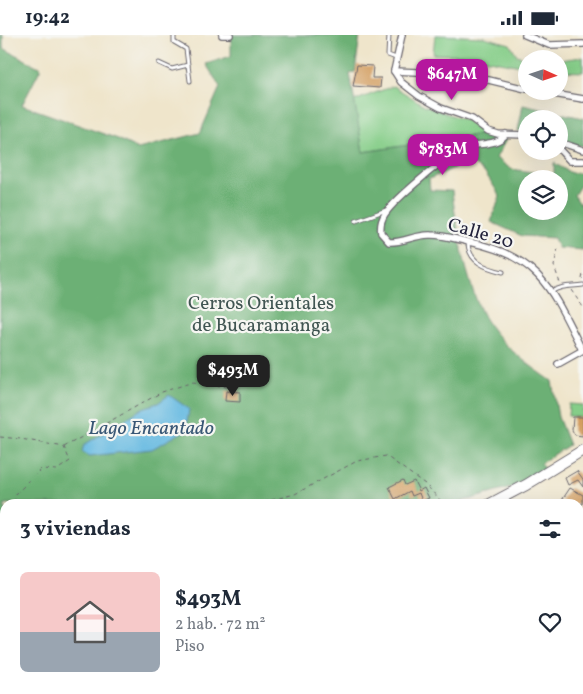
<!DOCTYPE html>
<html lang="es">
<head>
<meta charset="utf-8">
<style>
	:root { --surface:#fff; --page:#f6f6f7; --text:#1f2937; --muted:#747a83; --line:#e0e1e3; --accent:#b5179e }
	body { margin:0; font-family:Vollkorn,serif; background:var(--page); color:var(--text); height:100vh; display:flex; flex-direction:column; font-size:19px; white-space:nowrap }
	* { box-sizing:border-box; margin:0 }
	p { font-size:16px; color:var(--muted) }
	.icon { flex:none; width:28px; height:28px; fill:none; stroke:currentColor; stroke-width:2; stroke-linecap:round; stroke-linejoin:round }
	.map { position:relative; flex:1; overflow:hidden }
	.panel { position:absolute; left:0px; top:464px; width:584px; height:196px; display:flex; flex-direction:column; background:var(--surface); border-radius:15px 15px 0 0; box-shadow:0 5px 20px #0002 }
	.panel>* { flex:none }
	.needle { width:32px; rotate:93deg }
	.tools { position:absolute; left:518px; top:15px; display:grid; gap:10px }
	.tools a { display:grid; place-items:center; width:50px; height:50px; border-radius:50%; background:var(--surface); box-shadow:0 5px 20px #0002; font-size:25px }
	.price { position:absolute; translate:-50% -42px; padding:0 11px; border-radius:10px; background:var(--accent); color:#fff; font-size:16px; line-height:32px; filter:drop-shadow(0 1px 2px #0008) }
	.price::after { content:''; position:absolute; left:50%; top:30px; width:15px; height:11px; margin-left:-8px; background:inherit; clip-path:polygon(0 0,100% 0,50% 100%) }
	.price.current { background:#222; color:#fff }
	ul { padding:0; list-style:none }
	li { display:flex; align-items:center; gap:15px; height:125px; padding:0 20px }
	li+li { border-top:1px solid var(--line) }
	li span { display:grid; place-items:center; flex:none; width:140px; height:100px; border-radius:8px; color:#555 }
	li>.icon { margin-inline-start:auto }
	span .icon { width:60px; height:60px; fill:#fffc; stroke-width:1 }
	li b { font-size:21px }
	h2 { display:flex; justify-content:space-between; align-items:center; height:60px; padding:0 20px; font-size:21px }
	.status { display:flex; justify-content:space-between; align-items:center; height:35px; padding:0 25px; background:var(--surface); direction:ltr }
	.status svg { height:14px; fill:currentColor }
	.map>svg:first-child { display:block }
</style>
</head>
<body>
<div class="status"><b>19:42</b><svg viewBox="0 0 49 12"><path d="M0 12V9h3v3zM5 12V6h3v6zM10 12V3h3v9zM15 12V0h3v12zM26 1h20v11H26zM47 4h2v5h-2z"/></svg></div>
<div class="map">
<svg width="583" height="659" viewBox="0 0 583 659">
	<rect width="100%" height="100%" fill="#f6f6f2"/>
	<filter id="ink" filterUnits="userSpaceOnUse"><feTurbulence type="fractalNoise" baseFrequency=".02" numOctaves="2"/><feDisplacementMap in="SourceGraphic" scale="10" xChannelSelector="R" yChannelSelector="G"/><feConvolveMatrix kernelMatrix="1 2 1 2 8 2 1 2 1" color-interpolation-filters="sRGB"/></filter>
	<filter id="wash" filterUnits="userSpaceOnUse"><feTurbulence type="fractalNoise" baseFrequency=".0096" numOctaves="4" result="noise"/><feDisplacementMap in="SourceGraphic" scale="20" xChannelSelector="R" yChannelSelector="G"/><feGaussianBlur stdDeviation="1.12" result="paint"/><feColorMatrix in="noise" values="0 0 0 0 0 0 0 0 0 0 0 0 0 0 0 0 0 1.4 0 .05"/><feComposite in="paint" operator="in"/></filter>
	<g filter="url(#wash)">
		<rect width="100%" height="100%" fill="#efe5cb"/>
		<g fill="#85cd88" stroke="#547862">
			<polygon points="435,0 484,2 510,9 517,20 527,24 526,32 462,20 433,19"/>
			<polygon points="583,22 583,37 559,36 559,25"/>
			<polygon points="393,51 424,70 467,86 483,99 363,117 354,66"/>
			<polygon points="569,369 583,370 583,382 568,381"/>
		</g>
		<g fill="#6cb074" stroke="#476958" fill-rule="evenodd">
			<path d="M0,0H3V13L41,33L22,70L118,104L138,114L200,98L220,52L206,29L231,21V0H360L355,37L350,39L363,117L483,99L506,105L496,123L511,134L554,140V128L571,138H583V146L574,160L580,169L583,167V215L558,213L554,203L522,201L491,187L500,161L486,139L472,128L463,129L429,144L430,155L452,156C456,191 469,262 489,290C506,314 529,330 552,346L558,382L569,410L541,428L544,434L511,453L453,469H5V655H376L374,659H0ZM526,144H559V176H526Z"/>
			<polygon points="523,70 583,83 583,111 573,110 559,103 559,84 526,84 526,96 518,96"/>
		</g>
		<polygon fill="#65b9e1" stroke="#446e8e" points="169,360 189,374 186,395 152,414 90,421 82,417 84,410 143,373 158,368"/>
		<g id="blocks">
			<g fill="#d39d5f">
				<polygon points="357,30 373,31 372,43 381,43 380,53 353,51"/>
				<polygon points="226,356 240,357 240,367 225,366"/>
				<polygon points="573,382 583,382 583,401 575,400 572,395"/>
				<polygon points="577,436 583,444 583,452 578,445 568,450 565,443"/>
				<polygon points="403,445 405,450 414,446 419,456 424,453 429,463 422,466 419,458 412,461 410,456 395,464 389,452"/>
				<polygon points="570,453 583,460 583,469 567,469 562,465"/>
			</g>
		</g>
	</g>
	<g filter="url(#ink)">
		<use href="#blocks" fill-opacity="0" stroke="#6a666d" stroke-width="1"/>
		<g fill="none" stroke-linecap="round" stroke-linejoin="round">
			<defs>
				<g id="service">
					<polyline points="174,0 174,7 186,14 190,46"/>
					<polyline points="389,0 388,20 396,23"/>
					<polyline points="159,28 172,34 188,30"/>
					<polyline points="356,186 389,174"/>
					<path d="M468,207C468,227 486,233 503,237"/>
					<path d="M551,257C562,250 571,252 583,250"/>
					<polyline points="399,469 407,467 416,469"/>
					<polyline points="545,655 545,659"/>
					<polyline points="570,655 570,659"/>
				</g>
				<g id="minor">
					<polyline points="222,0 230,0"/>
					<polyline points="402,0 394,36 401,47 419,61 441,73 472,84 488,96 498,99 526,100"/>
					<polyline points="525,0 549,10 583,9"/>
					<polyline points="394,36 464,39 526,54"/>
					<polyline points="536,56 583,64"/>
					<path d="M506,99C498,111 478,108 466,112C449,118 395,164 385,179C381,185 380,191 381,198L389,207C403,208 416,199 431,200C444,200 456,204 469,207C540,221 552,255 582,315"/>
					<polyline points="559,107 583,115"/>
					<polyline points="559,114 570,126 583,126"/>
					<polyline points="558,329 583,315"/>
					<polyline points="579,504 583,497"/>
					<polyline points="579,561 583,554"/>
					<polyline points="579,632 583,632"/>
					<polyline points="579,646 583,645"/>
					<polyline points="456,659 457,655"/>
					<polyline points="506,659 508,655"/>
				</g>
				<g id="trunk">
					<polyline points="490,469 526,450 583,415"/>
					<polyline points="406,659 407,655"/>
				</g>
			</defs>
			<use href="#service" stroke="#6a666d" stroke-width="5"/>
			<use href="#minor" stroke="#6a666d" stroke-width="8"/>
			<use href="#trunk" stroke="#6a666d" stroke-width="12"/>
			<g stroke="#6a666d" stroke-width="1" stroke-dasharray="4 4" stroke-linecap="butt">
				<polyline points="558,213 554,231 560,248"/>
				<polyline points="582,244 583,239"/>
				<polyline points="571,255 583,272"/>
				<polyline points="0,402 21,404 64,412 70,426 57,435 41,434 16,459 14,469"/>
				<polyline points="64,412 162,357 193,347 228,352"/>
				<polyline points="40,469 52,464 59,469"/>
				<polyline points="135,469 184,469"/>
				<polyline points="256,469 295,459 357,426 386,421 425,449 444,469"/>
				<polyline points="579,589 583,589"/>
			</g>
			<use href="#service" stroke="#fff" stroke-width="3"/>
			<use href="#minor" stroke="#fff" stroke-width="5.5"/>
			<use href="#trunk" stroke="#fff" stroke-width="10"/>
		</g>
	</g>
	<g text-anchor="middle" stroke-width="4.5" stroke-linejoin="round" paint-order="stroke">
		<g font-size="19" fill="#22223b" stroke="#f6f6f2">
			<text transform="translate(481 197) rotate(16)" y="7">Calle 20</text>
		</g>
		<g font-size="19" fill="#405552" stroke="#f6f6f2">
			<text x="261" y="274">Cerros Orientales<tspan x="261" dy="22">de Bucaramanga</tspan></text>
		</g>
		<g font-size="20" font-style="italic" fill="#395775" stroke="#f6f6f2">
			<text x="151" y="399">Lago Encantado</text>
		</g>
	</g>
</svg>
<div class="tools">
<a><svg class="needle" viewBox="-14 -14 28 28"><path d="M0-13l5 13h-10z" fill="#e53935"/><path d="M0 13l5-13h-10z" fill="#747a83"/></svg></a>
<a><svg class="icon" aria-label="locate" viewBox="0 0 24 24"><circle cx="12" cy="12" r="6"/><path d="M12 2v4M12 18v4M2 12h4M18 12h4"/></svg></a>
<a><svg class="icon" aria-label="layers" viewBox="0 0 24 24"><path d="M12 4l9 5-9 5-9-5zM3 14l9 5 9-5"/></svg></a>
</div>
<b class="price" style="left:452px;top:66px">$647M</b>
<b class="price" style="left:443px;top:141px">$783M</b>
<b class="price current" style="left:233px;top:362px">$493M</b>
<section class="panel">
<h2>3 viviendas<svg class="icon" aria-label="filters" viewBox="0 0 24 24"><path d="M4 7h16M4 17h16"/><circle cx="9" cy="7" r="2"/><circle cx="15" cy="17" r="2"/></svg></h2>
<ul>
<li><span style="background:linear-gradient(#f6c9c9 60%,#9aa5b1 0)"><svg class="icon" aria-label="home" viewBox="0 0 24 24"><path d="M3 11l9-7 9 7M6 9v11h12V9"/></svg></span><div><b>$493M</b><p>2 hab. · 72 m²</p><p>Piso</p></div><svg class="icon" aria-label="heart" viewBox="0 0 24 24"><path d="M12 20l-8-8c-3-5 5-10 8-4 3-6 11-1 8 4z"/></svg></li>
</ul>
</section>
</div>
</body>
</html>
